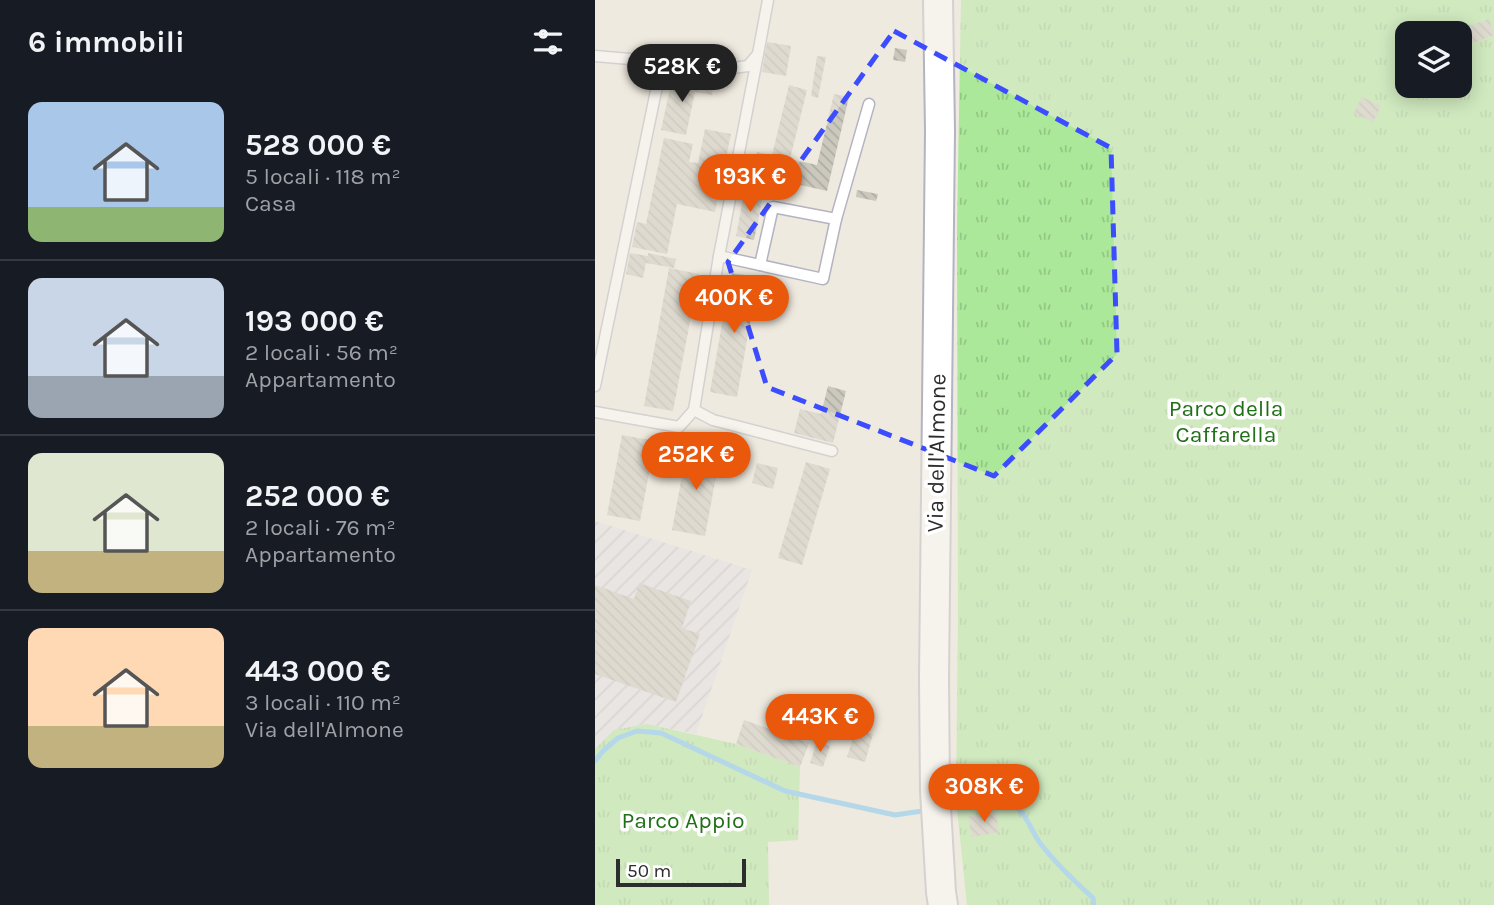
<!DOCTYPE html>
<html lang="it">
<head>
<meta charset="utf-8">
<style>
	:root { --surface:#171b24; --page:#242831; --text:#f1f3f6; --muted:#9ea1a6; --line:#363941; --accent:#ea580c }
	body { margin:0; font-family:Karla,sans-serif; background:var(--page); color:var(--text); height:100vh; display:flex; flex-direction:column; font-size:26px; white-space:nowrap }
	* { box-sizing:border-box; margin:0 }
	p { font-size:23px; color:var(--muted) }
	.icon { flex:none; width:38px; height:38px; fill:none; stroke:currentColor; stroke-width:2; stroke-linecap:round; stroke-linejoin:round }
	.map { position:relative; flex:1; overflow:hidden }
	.panel { display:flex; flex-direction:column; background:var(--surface); width:595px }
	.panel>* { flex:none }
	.controls { position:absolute; left:800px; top:21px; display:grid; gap:14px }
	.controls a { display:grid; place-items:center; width:77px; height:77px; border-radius:14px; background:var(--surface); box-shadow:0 4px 18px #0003; font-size:35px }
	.scale { position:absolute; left:21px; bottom:18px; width:130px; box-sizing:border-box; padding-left:7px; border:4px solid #2d2d2d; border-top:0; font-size:19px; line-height:24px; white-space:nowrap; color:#2d2d2d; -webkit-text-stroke:5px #fff; paint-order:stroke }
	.price { position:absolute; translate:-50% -60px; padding:0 16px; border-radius:24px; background:var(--accent); color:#fff; font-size:23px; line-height:46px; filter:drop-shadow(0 2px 4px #0008) }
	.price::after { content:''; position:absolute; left:50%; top:42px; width:21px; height:16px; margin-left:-10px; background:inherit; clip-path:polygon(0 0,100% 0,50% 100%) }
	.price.active { background:#222; color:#fff }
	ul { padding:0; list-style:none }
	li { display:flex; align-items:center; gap:21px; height:175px; padding:0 28px }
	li+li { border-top:2px solid var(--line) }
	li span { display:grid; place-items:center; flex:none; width:196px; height:140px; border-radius:14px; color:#555 }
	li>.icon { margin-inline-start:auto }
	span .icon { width:84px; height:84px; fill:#fffc; stroke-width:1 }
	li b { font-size:30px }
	h2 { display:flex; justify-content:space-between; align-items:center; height:84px; padding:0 28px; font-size:30px }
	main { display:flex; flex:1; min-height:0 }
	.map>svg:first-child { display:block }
</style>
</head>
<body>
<main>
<section class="panel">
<h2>6 immobili<svg class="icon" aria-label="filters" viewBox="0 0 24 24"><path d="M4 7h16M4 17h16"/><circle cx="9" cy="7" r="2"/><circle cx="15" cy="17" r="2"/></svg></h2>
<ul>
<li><span style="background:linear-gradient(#a9c7e8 75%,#8fb573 0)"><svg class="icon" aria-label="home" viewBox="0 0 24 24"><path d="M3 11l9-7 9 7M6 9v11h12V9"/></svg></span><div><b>528 000 €</b><p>5 locali · 118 m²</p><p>Casa</p></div></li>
<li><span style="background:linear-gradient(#c9d6e8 70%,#9aa5b1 0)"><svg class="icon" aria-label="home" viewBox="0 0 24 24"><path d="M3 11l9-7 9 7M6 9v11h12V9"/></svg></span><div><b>193 000 €</b><p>2 locali · 56 m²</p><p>Appartamento</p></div></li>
<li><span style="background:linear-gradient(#dfe7d0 70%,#c2b280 0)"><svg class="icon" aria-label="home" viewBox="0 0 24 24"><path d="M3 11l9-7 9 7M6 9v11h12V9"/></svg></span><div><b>252 000 €</b><p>2 locali · 76 m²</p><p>Appartamento</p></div></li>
<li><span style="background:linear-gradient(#ffd9b3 70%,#c2b280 0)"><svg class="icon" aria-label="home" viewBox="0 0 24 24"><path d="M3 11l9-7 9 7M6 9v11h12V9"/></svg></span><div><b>443 000 €</b><p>3 locali · 110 m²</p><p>Via dell'Almone</p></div></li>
</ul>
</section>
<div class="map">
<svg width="899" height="905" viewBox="0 0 899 905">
	<defs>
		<pattern id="industrial-furrows" width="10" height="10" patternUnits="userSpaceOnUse" patternTransform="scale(1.75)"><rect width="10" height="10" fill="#e2dfe7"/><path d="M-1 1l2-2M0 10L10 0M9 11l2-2" fill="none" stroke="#c2c0c6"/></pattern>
		<pattern id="park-tufts" width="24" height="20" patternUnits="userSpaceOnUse" patternTransform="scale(1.75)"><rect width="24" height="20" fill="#abe899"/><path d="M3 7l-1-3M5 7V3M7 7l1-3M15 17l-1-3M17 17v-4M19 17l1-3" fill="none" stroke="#93c784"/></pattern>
		<pattern id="building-back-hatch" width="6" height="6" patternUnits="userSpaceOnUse" patternTransform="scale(1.75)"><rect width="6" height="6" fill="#cbc8bd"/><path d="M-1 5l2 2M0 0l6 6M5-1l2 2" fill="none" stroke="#afaca3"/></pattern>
	</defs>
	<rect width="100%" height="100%" fill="#efeadf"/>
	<polygon fill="url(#industrial-furrows)" points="0,521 157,570 101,734 52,724 19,730 0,749"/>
	<g fill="url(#park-tufts)" fill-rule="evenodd">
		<path d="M366,0H899V905H372L361,800L363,617L362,226ZM812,33H864V86H812Z"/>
		<polygon points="52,724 141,744 205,767 203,840 173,842 174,905 0,905 0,749 19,730"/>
	</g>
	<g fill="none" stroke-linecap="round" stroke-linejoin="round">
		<g stroke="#6dc3f6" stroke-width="5">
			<polyline points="0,761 8,751 23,738 42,731 66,733 190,791 300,815 334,810"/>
			<path d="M350,807C369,804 410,797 425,810C431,816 439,835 445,843C461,864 478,880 498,898L499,905"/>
		</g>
	</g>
	<g fill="url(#building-back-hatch)">
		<polygon points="894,19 899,35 872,45 864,60 864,33 846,33 851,23 866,29"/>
		<polygon points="172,42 196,46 191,76 167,72"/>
		<polygon points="300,48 312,50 310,62 298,60"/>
		<polygon points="222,56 231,57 223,98 216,96"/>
		<polygon points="77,79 119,83 117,95 100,92 91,135 66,130"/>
		<polygon points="194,85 212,90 195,159 222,165 239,94 254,97 232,191 157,174 162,152 177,155"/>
		<polygon points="767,97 786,106 778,122 759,113"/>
		<polygon points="110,129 136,134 120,212 82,204 72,254 37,247 42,222 51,224 69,138 98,144 94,162 103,163"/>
		<polygon points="150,188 169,191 159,240 141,236"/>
		<polygon points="262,190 283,194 281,201 261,197"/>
		<polygon points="35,253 53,256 53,253 81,259 79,268 51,263 48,278 31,274"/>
		<polygon points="74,268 104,274 78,411 49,406"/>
		<polygon points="136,273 163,277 142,397 115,392"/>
		<polygon points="233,386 251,391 238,443 199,433 205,409 226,414"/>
		<polygon points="27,435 60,441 45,521 12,515"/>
		<polygon points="92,449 125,455 110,536 77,530"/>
		<polygon points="211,462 235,469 207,565 183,558"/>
		<polygon points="162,463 183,468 178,489 157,483"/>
		<polygon points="44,583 96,601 87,628 105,634 81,702 0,674 0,585 39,599"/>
		<polygon points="149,720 214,743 205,767 141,744"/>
		<polygon points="261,729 278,734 270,762 252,757"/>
		<polygon points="222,741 235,746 228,767 215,763"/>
		<polygon points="401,812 404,832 377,837 373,817"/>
	</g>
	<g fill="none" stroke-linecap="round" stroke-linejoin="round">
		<defs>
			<g id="service">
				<polyline points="163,54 124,256 99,410 118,420 237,451"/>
				<polyline points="0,56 138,68 153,66 163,54 173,0"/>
				<polyline points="124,256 228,279 241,219 274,104"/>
				<polyline points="165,265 178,207 241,219"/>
				<polyline points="0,386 67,62"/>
				<polyline points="0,412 84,427 99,410"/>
			</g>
			<polyline id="secondary" points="343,0 345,131 339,679 340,791 346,892 348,905"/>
		</defs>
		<use href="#service" stroke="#b3b3c1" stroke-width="13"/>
		<use href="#secondary" stroke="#b3b3c1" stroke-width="32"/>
		<use href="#service" stroke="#fff" stroke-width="10"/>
		<use href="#secondary" stroke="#fff" stroke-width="28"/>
	</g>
	<path d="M0 0H899V905H0ZM299,31L516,148L522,354L399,476L172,387L133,262Z" fill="#efeadf" fill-opacity=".55" fill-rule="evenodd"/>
	<path fill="none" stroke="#3c4cff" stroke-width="5" stroke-dasharray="14 9" stroke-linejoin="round" d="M299,31L516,148L522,354L399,476L172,387L133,262Z"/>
	<g text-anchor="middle" stroke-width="7" stroke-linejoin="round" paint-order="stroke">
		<g font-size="23" fill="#207017" stroke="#fff">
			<text x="631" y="416">Parco della<tspan x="631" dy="26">Caffarella</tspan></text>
			<text x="88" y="828">Parco Appio</text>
		</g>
		<g font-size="23" fill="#2d2d2d" stroke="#fff">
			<text transform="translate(341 453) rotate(-89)" y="8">Via dell'Almone</text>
		</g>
	</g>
</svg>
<div class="controls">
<a><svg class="icon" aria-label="layers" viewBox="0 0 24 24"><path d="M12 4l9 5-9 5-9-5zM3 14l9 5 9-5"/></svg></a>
</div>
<div class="scale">50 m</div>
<b class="price active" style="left:87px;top:104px">528K €</b>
<b class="price" style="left:155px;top:214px">193K €</b>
<b class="price" style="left:139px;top:335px">400K €</b>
<b class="price" style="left:101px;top:492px">252K €</b>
<b class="price" style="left:225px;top:754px">443K €</b>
<b class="price" style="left:389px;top:824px">308K €</b>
</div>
</main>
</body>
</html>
